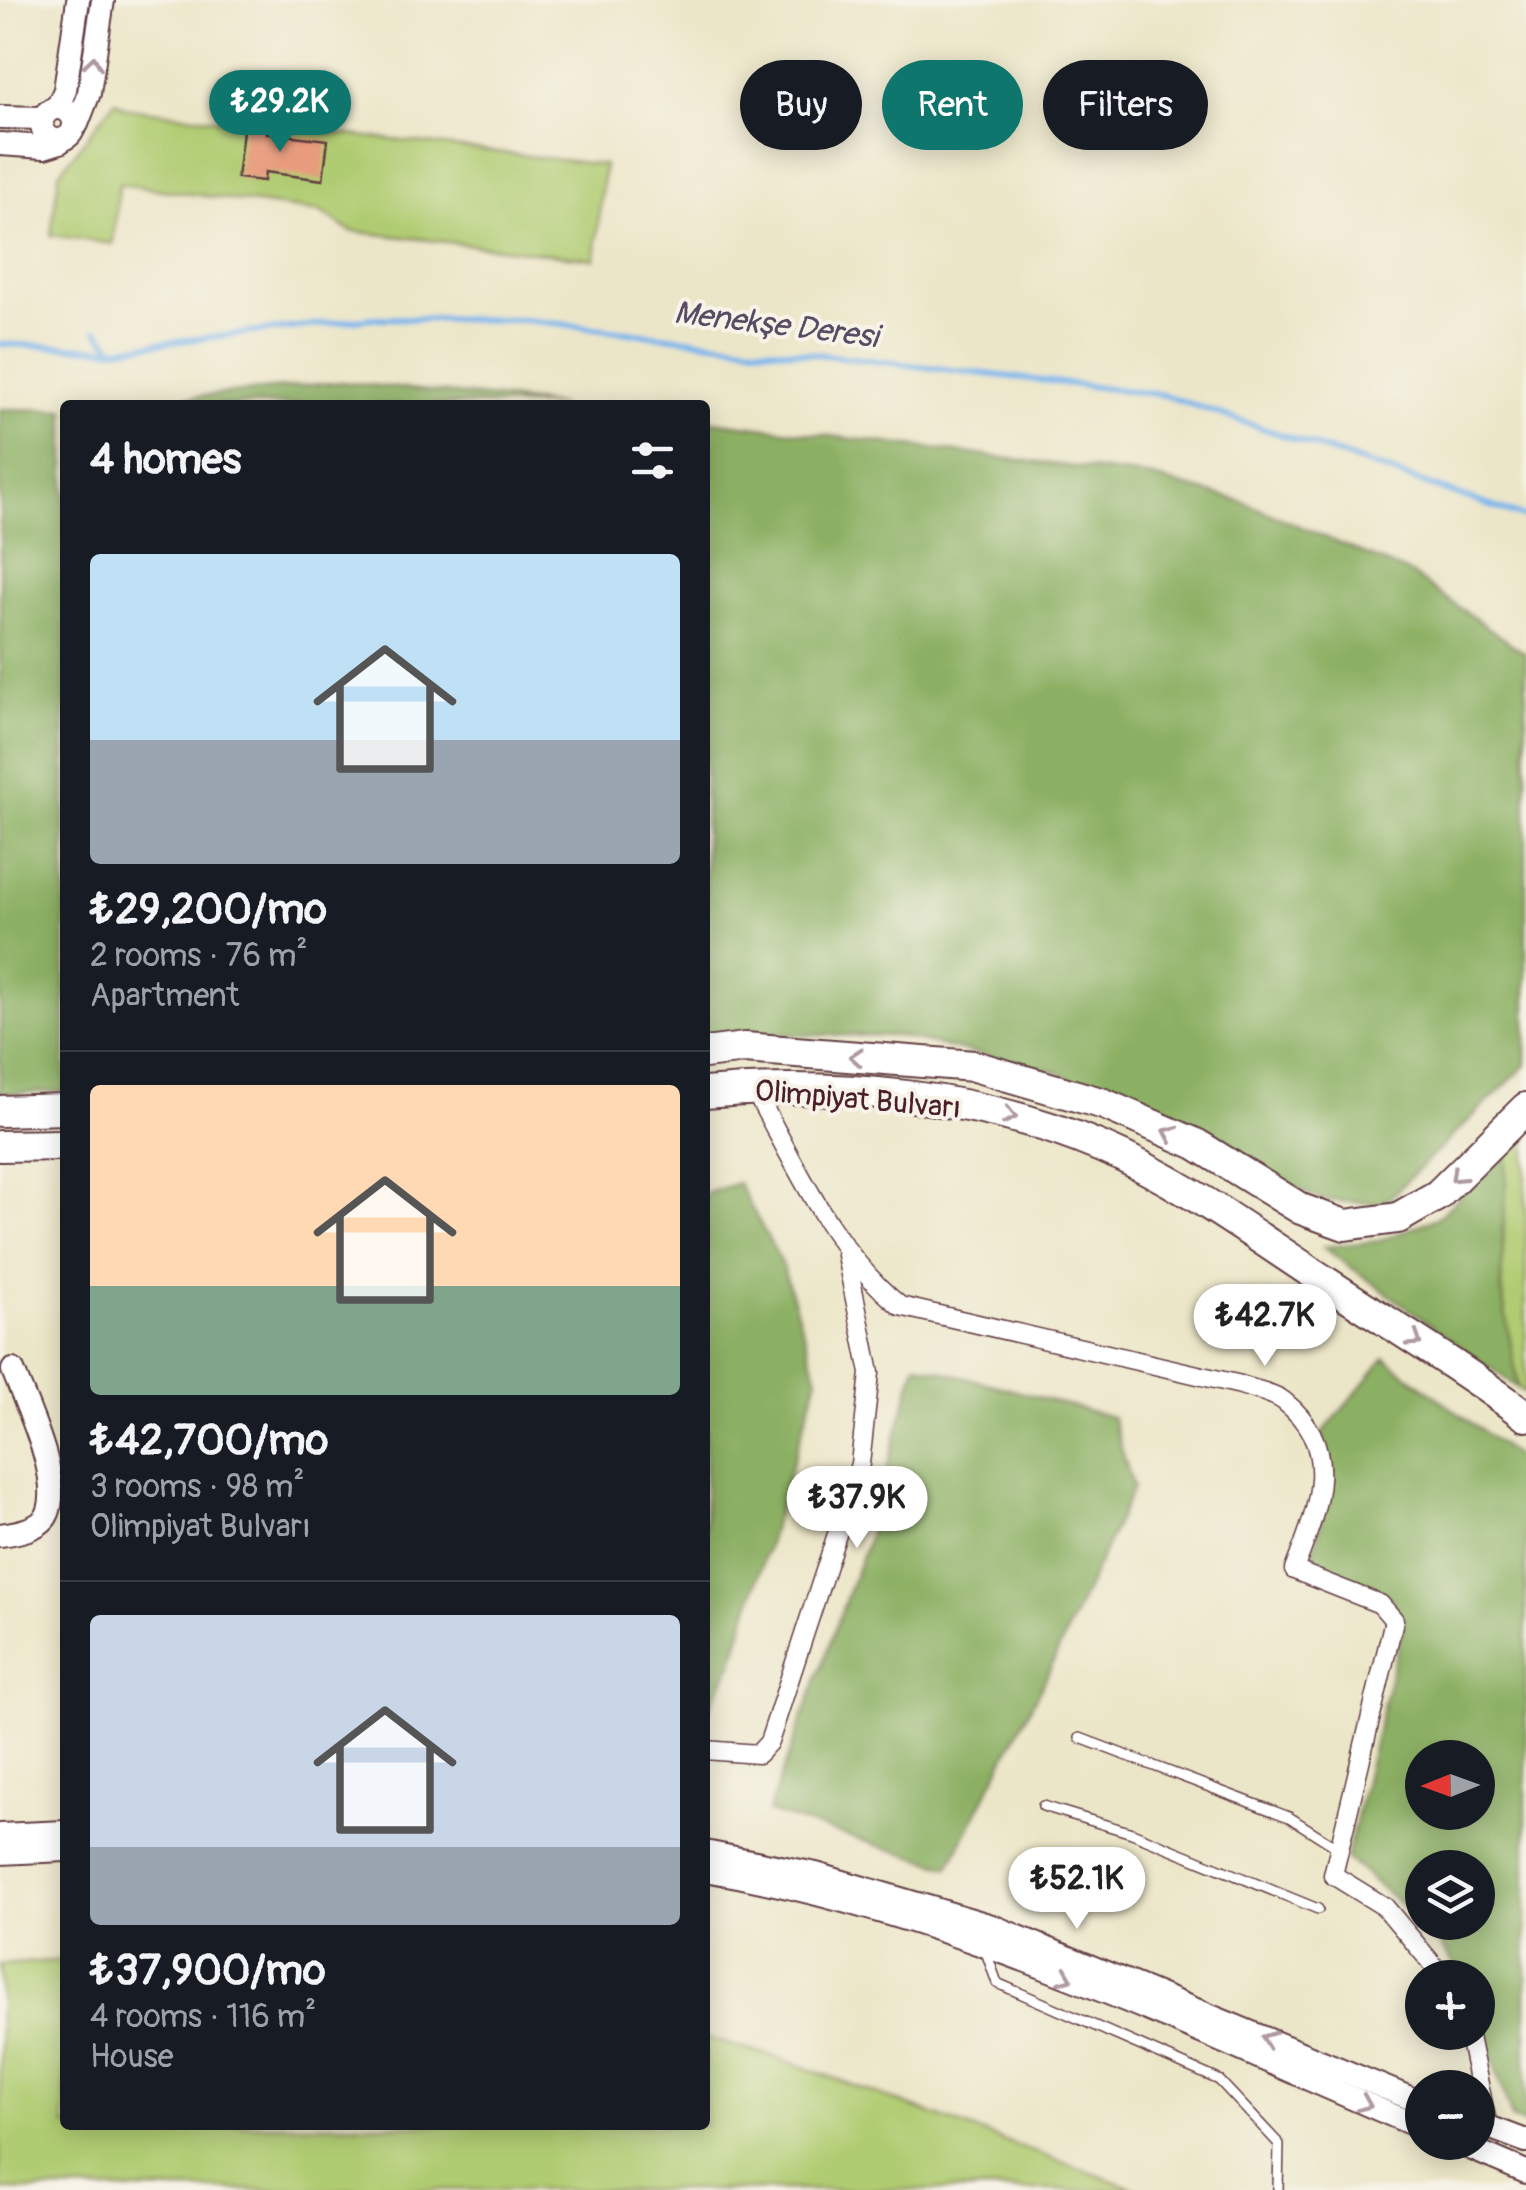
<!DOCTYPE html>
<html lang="en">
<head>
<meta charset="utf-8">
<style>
	:root { --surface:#171b24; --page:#20242c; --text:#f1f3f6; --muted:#9ea1a6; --line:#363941; --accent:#0f766e }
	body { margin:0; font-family:Pangolin,sans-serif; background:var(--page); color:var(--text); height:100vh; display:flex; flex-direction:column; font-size:38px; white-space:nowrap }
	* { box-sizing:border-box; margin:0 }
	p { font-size:32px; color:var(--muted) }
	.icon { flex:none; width:55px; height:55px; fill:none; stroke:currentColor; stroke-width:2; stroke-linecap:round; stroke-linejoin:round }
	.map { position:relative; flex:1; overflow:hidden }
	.panel { position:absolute; left:60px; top:400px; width:650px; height:1730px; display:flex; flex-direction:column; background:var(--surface); border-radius:10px; box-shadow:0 5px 25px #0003 }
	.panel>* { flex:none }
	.top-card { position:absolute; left:740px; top:60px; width:635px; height:90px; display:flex; gap:20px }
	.needle { width:65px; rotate:269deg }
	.fabs { position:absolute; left:1405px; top:1740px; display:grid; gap:20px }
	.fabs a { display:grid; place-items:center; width:90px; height:90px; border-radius:50%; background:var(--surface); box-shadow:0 5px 25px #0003; font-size:50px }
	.price { position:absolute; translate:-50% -85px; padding:0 22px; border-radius:35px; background:#fff; color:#222; font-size:32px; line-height:65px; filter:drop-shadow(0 2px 5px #0008) }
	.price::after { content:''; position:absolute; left:50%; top:60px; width:30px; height:22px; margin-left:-15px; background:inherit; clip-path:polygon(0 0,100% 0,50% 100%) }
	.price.current { background:var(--accent); color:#fff }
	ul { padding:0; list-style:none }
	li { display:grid; align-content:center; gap:20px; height:530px; padding:0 30px }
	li+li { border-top:2px solid var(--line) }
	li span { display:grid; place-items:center; height:310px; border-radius:10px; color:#555 }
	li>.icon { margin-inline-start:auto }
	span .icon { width:180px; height:180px; fill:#fffc; stroke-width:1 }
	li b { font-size:42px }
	h2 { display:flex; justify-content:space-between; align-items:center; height:120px; padding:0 30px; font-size:42px }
	.pill { padding:0 35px; border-radius:45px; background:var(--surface); box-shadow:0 5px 25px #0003; font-size:35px; line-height:90px }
	.pill.current { background:var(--accent); color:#fff }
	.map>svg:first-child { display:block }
</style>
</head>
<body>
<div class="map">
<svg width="1526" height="2190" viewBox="0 0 1526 2190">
	<rect width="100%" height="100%" fill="#f7f3e8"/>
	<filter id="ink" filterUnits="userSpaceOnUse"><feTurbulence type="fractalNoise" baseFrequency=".01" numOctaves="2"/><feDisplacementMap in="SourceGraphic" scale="20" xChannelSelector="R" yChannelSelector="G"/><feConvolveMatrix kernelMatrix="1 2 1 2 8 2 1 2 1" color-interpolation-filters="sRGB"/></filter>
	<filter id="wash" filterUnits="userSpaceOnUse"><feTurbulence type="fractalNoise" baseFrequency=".0048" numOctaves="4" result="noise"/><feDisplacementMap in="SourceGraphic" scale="40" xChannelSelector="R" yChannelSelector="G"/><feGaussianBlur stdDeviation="2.25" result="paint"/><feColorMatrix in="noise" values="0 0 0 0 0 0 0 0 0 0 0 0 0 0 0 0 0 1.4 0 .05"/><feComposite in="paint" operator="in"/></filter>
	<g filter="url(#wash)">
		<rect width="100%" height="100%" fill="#ece6c8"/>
		<g fill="#b0cc72" stroke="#7d764e" stroke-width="2.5">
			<polygon points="115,101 126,108 604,165 595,259 350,231 321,212 119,184 113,244 51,235 59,173"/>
			<polygon points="1526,1132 1526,1394 1518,1388 1501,1287 1507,1153"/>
			<polygon points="65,1960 65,2125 705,2125 705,2038 779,2058 1138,2190 0,2190 0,1965"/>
		</g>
		<g fill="#8cb064" stroke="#6b6848" stroke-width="2.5" fill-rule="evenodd">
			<polygon points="341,382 560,405 116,405 340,382"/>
			<polygon points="0,409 65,410 65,1091 0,1094"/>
			<polygon points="705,420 1145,476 1241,501 1411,574 1526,654 1526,1065 1383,1204 1321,1200 1057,1072 898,1036 705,1034"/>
			<polygon points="1507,1153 1501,1287 1518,1388 1323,1247 1379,1241 1437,1218"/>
			<polygon points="738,1183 781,1262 818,1378 732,1664 705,1715 705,1194"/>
			<path d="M1385,1358L1526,1464V2124L1512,2118L1478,2016V1978L1464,1977L1423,1922H1478V1868H1422V1922L1346,1858L1404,1620L1388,1595L1310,1566L1334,1471L1322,1434ZM1422,1758H1478V1812H1422Z"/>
			<polygon points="916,1364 1112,1417 1133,1488 1047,1675 949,1867 768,1812 866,1544"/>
		</g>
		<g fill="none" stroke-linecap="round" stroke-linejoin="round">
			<g stroke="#7ab5ec" stroke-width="6">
				<polyline points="97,330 113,348"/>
				<polyline points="0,344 113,349 373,318 526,320 1164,395 1526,518"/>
			</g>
		</g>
		<g id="blocks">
			<polygon fill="#e89b7d" points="244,123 268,126 267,133 328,140 323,180 265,172 264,181 237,178"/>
		</g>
	</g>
	<g filter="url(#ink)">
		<use href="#blocks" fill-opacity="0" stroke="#623d43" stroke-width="2.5"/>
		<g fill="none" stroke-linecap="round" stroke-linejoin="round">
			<defs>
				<g id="service">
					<polyline points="1080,1738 1289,1817 1338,1848"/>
					<polyline points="1043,1806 1132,1833 1318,1909"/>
					<polyline points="985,1949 997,1983 1219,2080 1279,2144 1278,2190"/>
				</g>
				<g id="minor">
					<path d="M753,1088C796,1164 832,1251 900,1306L1241,1385C1254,1390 1275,1393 1285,1402C1344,1449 1316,1512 1294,1570L1380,1604L1394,1620L1333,1875L1385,1907L1444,1978"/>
					<polyline points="705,1750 758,1754 769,1742 860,1464 870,1373 846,1255"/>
					<polyline points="1468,2032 1488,2127"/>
				</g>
				<g id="tertiary">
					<circle cx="58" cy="124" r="16"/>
					<polyline points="57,108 65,90 78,0"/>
					<polyline points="0,117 42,118"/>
					<polyline points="77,124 89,93 103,0"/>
					<polyline points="0,144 44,147 60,142"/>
					<path d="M0,1535C15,1533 42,1529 48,1513C62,1477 26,1405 13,1370"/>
					<polyline points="0,1835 65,1832"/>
					<polyline points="705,1852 816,1874 992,1926 1422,2103"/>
					<polyline points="0,1853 65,1850"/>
					<path d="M705,1870C958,1913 1188,2029 1422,2128"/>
					<polyline points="1478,2123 1526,2141"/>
					<polyline points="1456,2142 1526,2172"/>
				</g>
				<g id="primary">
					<polyline points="705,1053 745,1048 974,1066 1104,1104 1196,1144 1301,1209 1345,1225 1398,1218 1438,1195 1526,1108"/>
					<path d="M705,1093C836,1081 980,1095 1101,1147C1181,1181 1251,1233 1323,1280C1391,1325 1461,1367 1526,1416"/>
					<polyline points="0,1111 65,1109"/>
					<polyline points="0,1146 65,1145"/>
				</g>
			</defs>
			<use href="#service" stroke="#623d43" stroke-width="12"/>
			<use href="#minor" stroke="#623d43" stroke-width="21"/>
			<use href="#tertiary" stroke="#623d43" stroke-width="26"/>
			<use href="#primary" stroke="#623d43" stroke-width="34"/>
			<use href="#service" stroke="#fff" stroke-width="9"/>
			<use href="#minor" stroke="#fff" stroke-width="18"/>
			<use href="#tertiary" stroke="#fff" stroke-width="22"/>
			<use href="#primary" stroke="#fff" stroke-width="30"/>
		</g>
		<defs><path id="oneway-chevron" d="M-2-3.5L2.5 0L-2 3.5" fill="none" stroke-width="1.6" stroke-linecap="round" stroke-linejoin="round" transform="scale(2.5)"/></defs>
		<g stroke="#ae9aa0">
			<use href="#oneway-chevron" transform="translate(93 63) rotate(-81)"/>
			<use href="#oneway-chevron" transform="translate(856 1057) rotate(-176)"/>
			<use href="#oneway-chevron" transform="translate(1010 1116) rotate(13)"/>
			<use href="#oneway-chevron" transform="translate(1170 1133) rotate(-156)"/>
			<use href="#oneway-chevron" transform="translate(1457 1176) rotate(137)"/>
			<use href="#oneway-chevron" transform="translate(1415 1340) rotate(33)"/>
			<use href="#oneway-chevron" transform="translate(1066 1977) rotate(22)"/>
			<use href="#oneway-chevron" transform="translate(1268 2039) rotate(-158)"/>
			<use href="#oneway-chevron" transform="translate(1365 2104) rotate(23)"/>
		</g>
	</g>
	<g text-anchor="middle" stroke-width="8" stroke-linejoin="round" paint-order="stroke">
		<g font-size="30" fill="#4a1f2b" stroke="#f7f3e8">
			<text transform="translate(858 1099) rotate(5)" y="10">Olimpiyat Bulvarı</text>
		</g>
		<g font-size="32" font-style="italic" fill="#584c65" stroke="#f7f3e8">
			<text transform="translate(776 324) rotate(7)" y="11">Menekşe Deresi</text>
		</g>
	</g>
</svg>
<div class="fabs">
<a><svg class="needle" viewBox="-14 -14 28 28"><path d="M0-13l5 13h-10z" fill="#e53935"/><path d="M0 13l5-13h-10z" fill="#9ea1a6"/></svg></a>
<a><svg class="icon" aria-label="layers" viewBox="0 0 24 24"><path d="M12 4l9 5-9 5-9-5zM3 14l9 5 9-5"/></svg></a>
<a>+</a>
<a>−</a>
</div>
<b class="price current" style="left:280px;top:155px">₺29.2K</b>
<b class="price" style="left:1265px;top:1369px">₺42.7K</b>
<b class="price" style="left:857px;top:1551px">₺37.9K</b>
<b class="price" style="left:1077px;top:1932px">₺52.1K</b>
<div class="top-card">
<a class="pill">Buy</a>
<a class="pill current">Rent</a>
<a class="pill">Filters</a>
</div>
<section class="panel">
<h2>4 homes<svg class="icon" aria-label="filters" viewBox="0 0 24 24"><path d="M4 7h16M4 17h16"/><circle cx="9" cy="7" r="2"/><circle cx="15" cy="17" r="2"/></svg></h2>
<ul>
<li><span style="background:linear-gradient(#bfe0f5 60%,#9aa5b1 0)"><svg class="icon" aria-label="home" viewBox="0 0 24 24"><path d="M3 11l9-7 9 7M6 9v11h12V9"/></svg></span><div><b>₺29,200/mo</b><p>2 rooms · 76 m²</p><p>Apartment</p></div></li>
<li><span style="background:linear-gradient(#ffd9b3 65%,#7fa58c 0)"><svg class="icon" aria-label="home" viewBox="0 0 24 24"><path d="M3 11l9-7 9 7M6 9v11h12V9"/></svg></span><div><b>₺42,700/mo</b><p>3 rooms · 98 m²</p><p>Olimpiyat Bulvarı</p></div></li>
<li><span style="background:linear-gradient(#c9d6e8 75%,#9aa5b1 0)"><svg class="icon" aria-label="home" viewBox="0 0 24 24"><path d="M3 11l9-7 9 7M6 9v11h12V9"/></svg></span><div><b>₺37,900/mo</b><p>4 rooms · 116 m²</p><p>House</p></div></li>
</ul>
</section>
</div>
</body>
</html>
